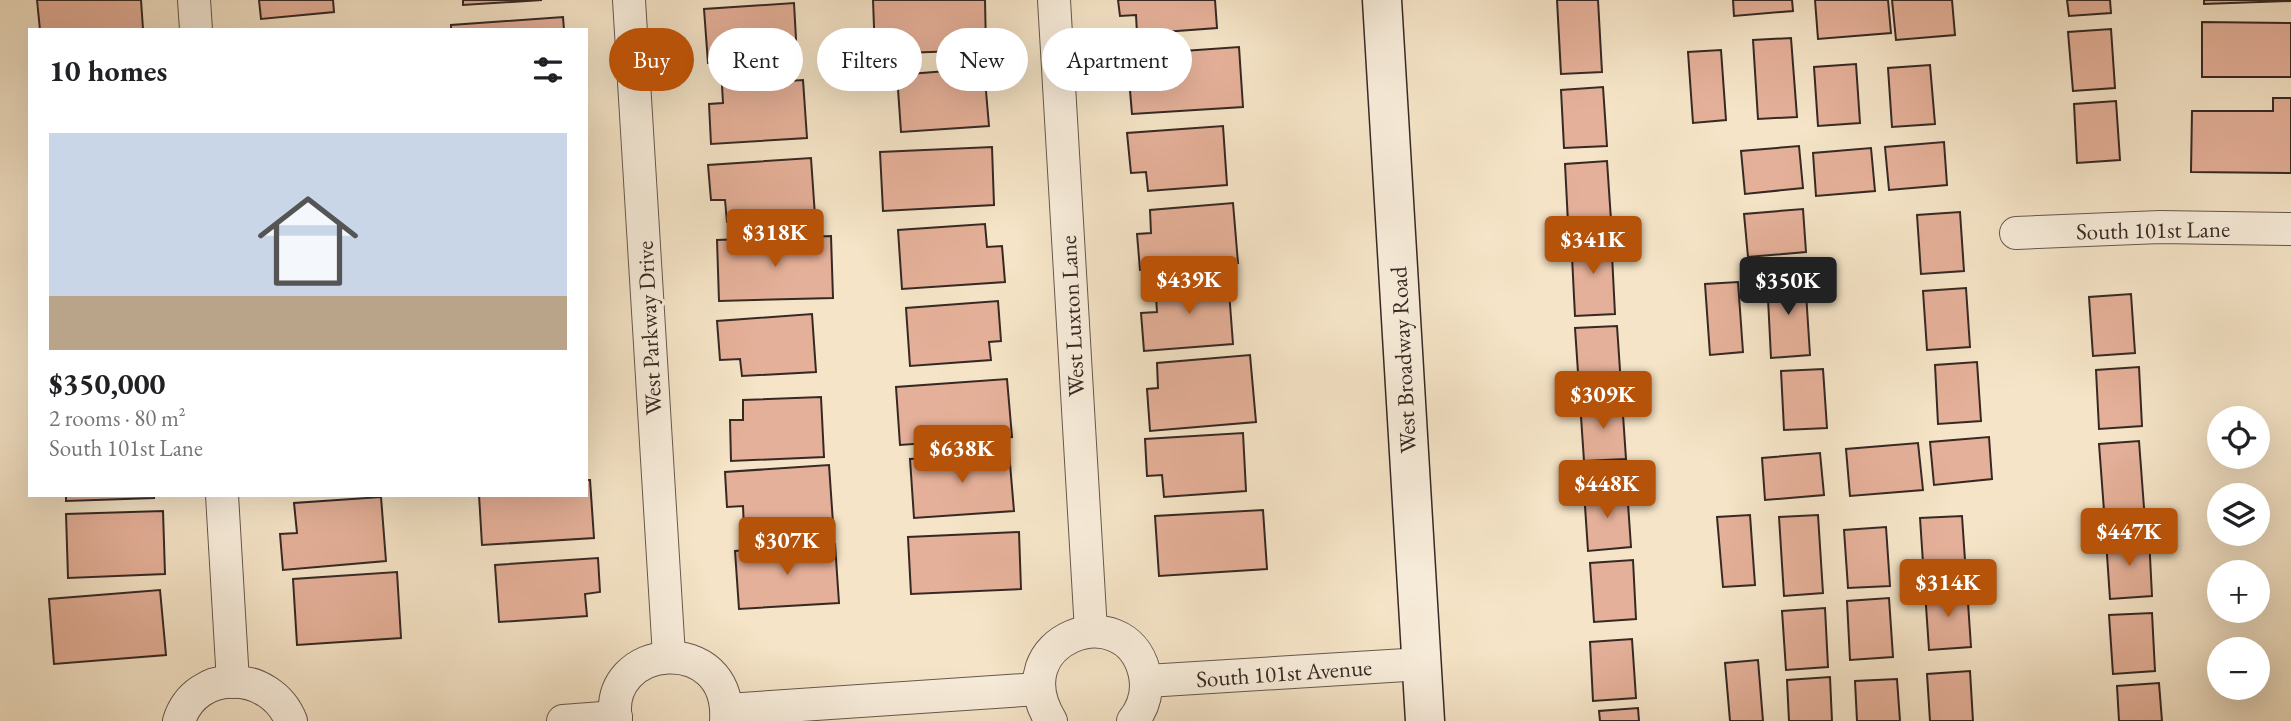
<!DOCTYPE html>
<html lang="en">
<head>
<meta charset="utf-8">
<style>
	:root { --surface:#fff; --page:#f2f2f2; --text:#202124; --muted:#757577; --line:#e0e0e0; --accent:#b45309 }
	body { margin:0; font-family:"EB Garamond",serif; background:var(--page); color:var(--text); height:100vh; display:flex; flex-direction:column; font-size:26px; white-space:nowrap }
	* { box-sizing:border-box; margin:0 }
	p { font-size:23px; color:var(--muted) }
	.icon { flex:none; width:38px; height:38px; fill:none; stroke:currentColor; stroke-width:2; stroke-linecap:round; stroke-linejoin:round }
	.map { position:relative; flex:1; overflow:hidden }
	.details { position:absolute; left:28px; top:28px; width:560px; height:469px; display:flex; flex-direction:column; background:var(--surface); border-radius:0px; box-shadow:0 7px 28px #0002 }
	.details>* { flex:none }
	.guide { position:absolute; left:609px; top:28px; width:665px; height:63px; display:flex; gap:14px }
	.buttons { position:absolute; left:2207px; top:406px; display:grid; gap:14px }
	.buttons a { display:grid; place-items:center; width:63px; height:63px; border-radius:50%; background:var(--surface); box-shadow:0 7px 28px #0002; font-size:35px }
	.price { position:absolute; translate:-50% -60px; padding:0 16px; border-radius:7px; background:var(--accent); color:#fff; font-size:23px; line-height:46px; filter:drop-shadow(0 2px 4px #0008) }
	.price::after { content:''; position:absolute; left:50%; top:42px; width:21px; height:16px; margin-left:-10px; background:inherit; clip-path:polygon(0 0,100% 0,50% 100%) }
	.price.active { background:#222; color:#fff }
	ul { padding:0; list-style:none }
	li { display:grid; align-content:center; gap:14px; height:371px; padding:0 21px }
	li+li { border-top:2px solid var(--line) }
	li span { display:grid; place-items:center; height:217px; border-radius:0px; color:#555 }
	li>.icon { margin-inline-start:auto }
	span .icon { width:126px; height:126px; fill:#fffc; stroke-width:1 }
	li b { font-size:30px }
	h2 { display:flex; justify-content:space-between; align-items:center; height:84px; padding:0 21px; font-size:30px }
	.tag { padding:0 24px; border-radius:32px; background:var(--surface); box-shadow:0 7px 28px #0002; font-size:24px; line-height:63px }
	.tag.active { background:var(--accent); color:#fff }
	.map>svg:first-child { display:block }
</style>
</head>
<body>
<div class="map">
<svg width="2291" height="721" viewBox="0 0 2291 721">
	<rect width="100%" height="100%" fill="#f5e4c7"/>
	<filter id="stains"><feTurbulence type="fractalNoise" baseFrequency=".00286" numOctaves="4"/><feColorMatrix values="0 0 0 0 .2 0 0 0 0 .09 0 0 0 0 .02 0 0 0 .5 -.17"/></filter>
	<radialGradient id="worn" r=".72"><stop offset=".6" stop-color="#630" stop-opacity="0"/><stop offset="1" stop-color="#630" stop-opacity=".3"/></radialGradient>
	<g fill="#e5b099" stroke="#362924" stroke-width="2">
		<polygon points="37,0 141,0 143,29 40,30"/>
		<polygon points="259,0 333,0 334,12 261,19"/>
		<polygon points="463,0 542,0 463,5"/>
		<polygon points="873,0 985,0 986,50 875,54"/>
		<polygon points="1118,0 1215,0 1217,28 1137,34 1136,15 1120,16"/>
		<polygon points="1557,0 1598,0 1602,72 1561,74"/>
		<polygon points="1733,0 1792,0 1793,11 1734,16"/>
		<polygon points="1815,0 1888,0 1891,33 1818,39"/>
		<polygon points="1892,0 1952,0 1955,35 1896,40"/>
		<polygon points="2067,0 2110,0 2111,13 2069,16"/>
		<polygon points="2204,0 2291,0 2291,1 2204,4"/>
		<polygon points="794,3 797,57 708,63 704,9"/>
		<polygon points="563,17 564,30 451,30 451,25"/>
		<polygon points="2202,22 2291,23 2291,77 2202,77"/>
		<polygon points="2111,29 2115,88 2073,91 2068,32"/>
		<polygon points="1791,38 1797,117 1758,119 1753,40"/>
		<polygon points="1239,47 1243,107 1132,114 1127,55"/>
		<polygon points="1721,50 1726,120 1693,123 1688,52"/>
		<polygon points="1856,64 1860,123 1818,126 1814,67"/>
		<polygon points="1930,65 1935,124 1892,127 1888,68"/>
		<polygon points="984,68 989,126 901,132 897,75"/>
		<polygon points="803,80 807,138 711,144 709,104 723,103 722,85"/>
		<polygon points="1603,87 1607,146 1564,148 1561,90"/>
		<polygon points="2273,98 2291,98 2291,173 2191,172 2192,111 2273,111"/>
		<polygon points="2116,101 2120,160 2077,163 2074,104"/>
		<polygon points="1223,126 1227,185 1148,191 1146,172 1131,173 1127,133"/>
		<polygon points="1944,142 1947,185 1889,190 1885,147"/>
		<polygon points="1799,146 1803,188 1745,194 1741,151"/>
		<polygon points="992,147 994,205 883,211 880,152"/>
		<polygon points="1871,148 1875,191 1816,196 1813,153"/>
		<polygon points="811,158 815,216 727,222 725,200 711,200 708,165"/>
		<polygon points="1607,161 1611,220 1568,223 1565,164"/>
		<polygon points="1233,203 1238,263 1140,270 1137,234 1151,233 1150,210"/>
		<polygon points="1803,209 1806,252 1748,257 1744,214"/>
		<polygon points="1960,212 1964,271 1921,274 1917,215"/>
		<polygon points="985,224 987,247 1002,246 1005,282 902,289 898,230"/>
		<polygon points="1611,235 1615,314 1575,316 1571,237"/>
		<polygon points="831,236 833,298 719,301 717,240"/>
		<polygon points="1805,277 1810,355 1771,358 1767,279"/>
		<polygon points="1228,278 1233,344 1144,351 1141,313 1157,312 1155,283"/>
		<polygon points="1738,282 1743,352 1710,355 1705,284"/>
		<polygon points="1966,288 1970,347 1927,350 1923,291"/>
		<polygon points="2131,294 2135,353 2093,356 2089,297"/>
		<polygon points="998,301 1001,341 989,342 991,360 910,366 906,308"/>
		<polygon points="812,314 816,372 742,376 740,359 720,360 717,321"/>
		<polygon points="1617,326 1621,385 1579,387 1575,328"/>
		<polygon points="1250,355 1256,422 1150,431 1147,389 1158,388 1157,363"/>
		<polygon points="1977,362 1981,421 1938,424 1935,365"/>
		<polygon points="2139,367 2142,426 2099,429 2096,370"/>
		<polygon points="1823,369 1827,428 1784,430 1781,371"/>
		<polygon points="1007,379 1012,437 900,445 896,387"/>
		<polygon points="821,397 824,457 731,461 730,420 743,420 743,400"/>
		<polygon points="1622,400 1626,459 1584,461 1580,402"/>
		<polygon points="1243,433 1246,491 1164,497 1162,475 1147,476 1145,439"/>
		<polygon points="1989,437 1992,479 1934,485 1930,442"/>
		<polygon points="2139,441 2145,521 2105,524 2099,444"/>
		<polygon points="1918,443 1923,490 1850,496 1846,449"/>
		<polygon points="1009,452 1014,511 914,518 910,459"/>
		<polygon points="1820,453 1824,495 1765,500 1762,458"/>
		<polygon points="829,465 833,523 744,529 743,506 727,507 725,472"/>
		<polygon points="586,480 590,480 594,538 482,545 479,495 586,495"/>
		<polygon points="1627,489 1631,547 1588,551 1584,491"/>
		<polygon points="66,495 154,495 154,498 66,501"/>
		<polygon points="381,497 386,561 283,570 280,534 297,533 294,503"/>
		<polygon points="1263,510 1267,569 1159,576 1155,516"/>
		<polygon points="163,511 165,574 68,578 66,514"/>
		<polygon points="1750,515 1755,585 1723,587 1717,517"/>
		<polygon points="1818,515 1823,593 1784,596 1779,517"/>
		<polygon points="1962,516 1966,575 1924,578 1920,518"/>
		<polygon points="1886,527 1890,586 1848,588 1844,530"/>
		<polygon points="1019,532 1021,589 911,594 908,537"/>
		<polygon points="2149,537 2152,596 2110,599 2106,540"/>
		<polygon points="835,544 839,603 739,609 735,551"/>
		<polygon points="598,558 600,592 585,594 587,616 499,622 495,565"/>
		<polygon points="1633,560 1636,619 1594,622 1590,563"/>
		<polygon points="397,572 401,638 297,645 293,579"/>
		<polygon points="1967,588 1971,647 1929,650 1925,591"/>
		<polygon points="160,590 166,655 54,664 49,599"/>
		<polygon points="1889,598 1893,657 1850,660 1847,601"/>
		<polygon points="1825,608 1828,667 1786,670 1782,611"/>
		<polygon points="2152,613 2155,671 2113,674 2109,615"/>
		<polygon points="1632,639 1636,698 1593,701 1590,642"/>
		<polygon points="1758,660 1763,721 1730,721 1725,663"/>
		<polygon points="1970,671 1973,721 1930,721 1927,674"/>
		<polygon points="1830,677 1832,721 1789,721 1787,680"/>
		<polygon points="1897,679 1900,721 1857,721 1855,681"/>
		<polygon points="2159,683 2162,721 2119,721 2117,686"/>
		<polygon points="1638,708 1639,721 1600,721 1599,711"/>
	</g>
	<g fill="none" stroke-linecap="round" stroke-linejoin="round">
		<defs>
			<g id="minor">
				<polyline points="194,0 196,30"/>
				<polyline points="629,0 669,656"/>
				<polyline points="1054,0 1091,631"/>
				<polyline points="2016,233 2160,227 2291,229"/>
				<polyline points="222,495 233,682"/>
				<polyline points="1147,681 1422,664"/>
				<polyline points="727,710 1038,689"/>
				<path d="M179,721C196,667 271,670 291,721"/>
				<polyline points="563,721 616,717"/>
				<path d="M616,721C602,642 732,631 726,721"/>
				<path d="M1051,721C1001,639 1124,595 1144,671C1149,689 1144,707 1133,721"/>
			</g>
			<polyline id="secondary" points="1382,0 1425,721"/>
		</defs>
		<use href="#minor" stroke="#66584d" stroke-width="34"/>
		<use href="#secondary" stroke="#362924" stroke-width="41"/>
		<use href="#minor" stroke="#f8eddb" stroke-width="32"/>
		<use href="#secondary" stroke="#f8eddb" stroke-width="38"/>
	</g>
	<g text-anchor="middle" stroke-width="6" stroke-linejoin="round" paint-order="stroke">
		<g font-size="23" fill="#362924" stroke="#f8eddb">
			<text transform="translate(2153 230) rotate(-1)" y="8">South 101st Lane</text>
			<text transform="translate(1072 316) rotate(-93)" y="8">West Luxton Lane</text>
			<text transform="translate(649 328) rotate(-93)" y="8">West Parkway Drive</text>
			<text transform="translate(1403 360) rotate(-93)" y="8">West Broadway Road</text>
			<text transform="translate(1284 673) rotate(-4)" y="8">South 101st Avenue</text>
		</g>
	</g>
	<rect width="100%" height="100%" filter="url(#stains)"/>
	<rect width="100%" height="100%" fill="url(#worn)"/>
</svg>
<div class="buttons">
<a><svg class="icon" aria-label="locate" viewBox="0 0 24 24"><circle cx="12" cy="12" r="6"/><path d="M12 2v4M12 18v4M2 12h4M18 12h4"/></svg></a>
<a><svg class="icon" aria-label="layers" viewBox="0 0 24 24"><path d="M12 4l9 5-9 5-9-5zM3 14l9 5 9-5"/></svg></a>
<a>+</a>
<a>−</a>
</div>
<b class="price" style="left:775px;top:269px">$318K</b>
<b class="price" style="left:1593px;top:276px">$341K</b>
<b class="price" style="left:1189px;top:316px">$439K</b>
<b class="price active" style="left:1788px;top:317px">$350K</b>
<b class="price" style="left:1603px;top:431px">$309K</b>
<b class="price" style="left:962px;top:485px">$638K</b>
<b class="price" style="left:1607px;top:520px">$448K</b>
<b class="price" style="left:2129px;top:568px">$447K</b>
<b class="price" style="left:787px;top:577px">$307K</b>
<b class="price" style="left:1948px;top:619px">$314K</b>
<div class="guide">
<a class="tag active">Buy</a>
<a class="tag">Rent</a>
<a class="tag">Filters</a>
<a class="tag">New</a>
<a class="tag">Apartment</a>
</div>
<section class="details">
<h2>10 homes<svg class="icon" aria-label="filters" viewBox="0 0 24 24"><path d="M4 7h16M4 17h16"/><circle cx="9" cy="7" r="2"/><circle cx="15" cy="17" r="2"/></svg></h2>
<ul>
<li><span style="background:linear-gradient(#c9d6e8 75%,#b9a48a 0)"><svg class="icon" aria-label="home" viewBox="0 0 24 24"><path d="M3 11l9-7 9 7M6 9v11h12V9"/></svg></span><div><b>$350,000</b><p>2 rooms · 80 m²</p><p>South 101st Lane</p></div></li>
</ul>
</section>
</div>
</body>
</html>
